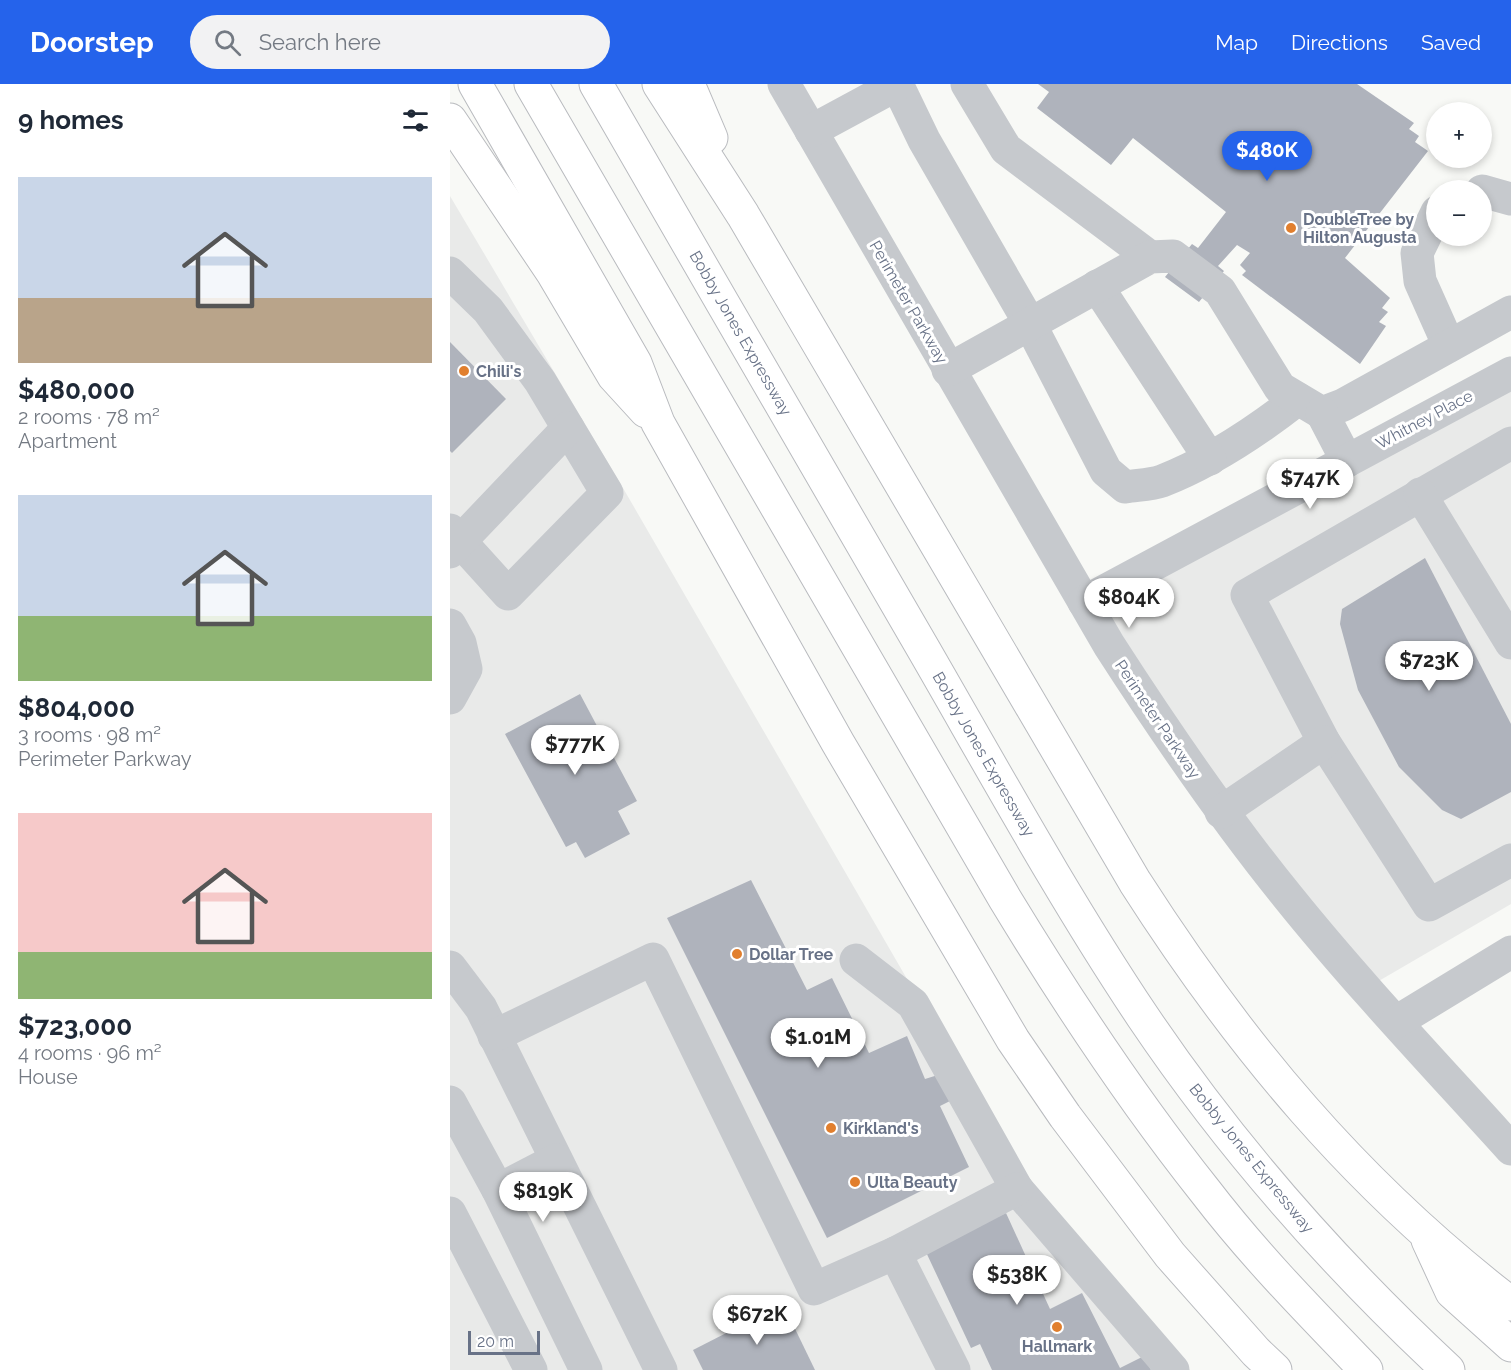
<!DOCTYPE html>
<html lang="en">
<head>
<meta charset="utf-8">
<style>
	:root { --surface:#fff; --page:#f2f2f3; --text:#1f2937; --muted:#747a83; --accent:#2563eb }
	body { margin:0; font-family:Raleway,sans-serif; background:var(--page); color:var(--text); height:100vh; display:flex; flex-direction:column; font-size:22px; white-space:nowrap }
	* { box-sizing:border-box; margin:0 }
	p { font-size:20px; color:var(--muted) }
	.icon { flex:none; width:33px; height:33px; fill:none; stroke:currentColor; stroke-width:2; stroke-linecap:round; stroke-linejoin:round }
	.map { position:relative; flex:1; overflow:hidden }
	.sheet { display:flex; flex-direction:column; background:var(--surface); width:450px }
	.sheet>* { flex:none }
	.tools { position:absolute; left:976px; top:18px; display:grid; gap:12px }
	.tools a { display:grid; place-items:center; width:66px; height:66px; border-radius:50%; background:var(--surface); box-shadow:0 3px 9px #0003; font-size:30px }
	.scale { position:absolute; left:18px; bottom:15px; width:72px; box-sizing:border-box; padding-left:6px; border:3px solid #687287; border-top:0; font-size:16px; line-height:21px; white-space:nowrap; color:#687287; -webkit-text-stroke:4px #fff; paint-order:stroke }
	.price { position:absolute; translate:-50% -51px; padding:0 14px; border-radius:21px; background:#fff; color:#222; font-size:20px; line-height:39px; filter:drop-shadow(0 2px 3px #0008) }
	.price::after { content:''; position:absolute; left:50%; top:36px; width:18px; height:14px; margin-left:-9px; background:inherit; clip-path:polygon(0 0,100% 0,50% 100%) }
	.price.current { background:var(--accent); color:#fff }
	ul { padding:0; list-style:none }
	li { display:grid; align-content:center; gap:12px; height:318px; padding:0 18px }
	li span { display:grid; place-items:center; height:186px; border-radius:0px; color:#555 }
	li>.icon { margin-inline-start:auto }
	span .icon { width:108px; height:108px; fill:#fffc; stroke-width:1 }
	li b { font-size:26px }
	h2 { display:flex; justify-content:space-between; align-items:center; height:72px; padding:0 18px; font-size:26px }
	header { display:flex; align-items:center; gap:36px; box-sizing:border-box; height:84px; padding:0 30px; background:var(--accent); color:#fff }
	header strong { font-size:28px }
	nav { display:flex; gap:33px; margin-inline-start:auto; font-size:21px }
	.search { width:420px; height:54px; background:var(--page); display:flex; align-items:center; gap:15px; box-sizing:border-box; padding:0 21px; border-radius:33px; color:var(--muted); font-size:22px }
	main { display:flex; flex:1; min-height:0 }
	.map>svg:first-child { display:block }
</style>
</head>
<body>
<header>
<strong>Doorstep</strong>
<div class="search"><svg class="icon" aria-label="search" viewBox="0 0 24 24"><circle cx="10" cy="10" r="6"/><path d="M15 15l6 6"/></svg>Search here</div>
<nav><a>Map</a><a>Directions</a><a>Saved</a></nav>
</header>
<main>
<section class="sheet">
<h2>9 homes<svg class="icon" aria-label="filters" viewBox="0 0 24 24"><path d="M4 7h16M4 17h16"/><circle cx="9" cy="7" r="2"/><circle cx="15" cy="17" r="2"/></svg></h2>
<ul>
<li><span style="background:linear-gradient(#c9d6e8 65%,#b9a48a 0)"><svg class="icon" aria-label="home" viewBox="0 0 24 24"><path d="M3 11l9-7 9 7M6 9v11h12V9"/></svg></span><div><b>$480,000</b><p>2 rooms · 78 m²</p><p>Apartment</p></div></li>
<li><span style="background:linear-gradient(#c9d6e8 65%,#8fb573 0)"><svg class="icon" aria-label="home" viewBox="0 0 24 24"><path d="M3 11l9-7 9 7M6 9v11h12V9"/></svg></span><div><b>$804,000</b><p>3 rooms · 98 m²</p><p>Perimeter Parkway</p></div></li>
<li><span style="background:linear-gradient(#f6c9c9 75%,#8fb573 0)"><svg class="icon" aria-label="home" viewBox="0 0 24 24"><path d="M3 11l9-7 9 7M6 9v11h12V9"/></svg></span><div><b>$723,000</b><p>4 rooms · 96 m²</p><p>House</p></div></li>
</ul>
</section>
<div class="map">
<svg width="1061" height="1286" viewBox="0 0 1061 1286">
	<rect width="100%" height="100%" fill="#f8f9f6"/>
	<g fill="#e9eae9">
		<polygon points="0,112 173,404 560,1073 740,1286 0,1286"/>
		<polygon points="1061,289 1061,820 915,905 634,518"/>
	</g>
	<g fill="#afb3bc">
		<polygon points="588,0 907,0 964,39 959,45 969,52 965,58 978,67 895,174 940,214 932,224 938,228 929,238 936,242 910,280 792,191 796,187 790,181 800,169 787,161 768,182 774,187 749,218 715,193 742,160 748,164 776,128 683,54 661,81 587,24 599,8"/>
		<polygon points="0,258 56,315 2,369 0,367"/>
		<polygon points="975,474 1061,640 1061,708 1011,735 992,726 949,683 908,606 890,540 892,525"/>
		<polygon points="130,610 187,717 168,727 180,750 135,774 126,758 116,763 55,650"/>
		<polygon points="301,796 357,906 382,894 419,969 457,952 475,995 491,990 504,1015 490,1022 519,1083 377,1154 217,834"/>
		<polygon points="556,1129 600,1225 632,1209 670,1284 694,1272 701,1286 542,1286 530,1260 521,1264 475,1166"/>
		<polygon points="333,1220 365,1286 253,1286 243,1266"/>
	</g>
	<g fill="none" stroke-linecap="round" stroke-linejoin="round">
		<defs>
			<g id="highway">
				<polyline points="25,0 185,279 208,339 388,659 563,956 615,1032 720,1171 806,1268 825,1286"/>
				<path d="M81,0L555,815C617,917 681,1014 755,1107C804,1171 860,1228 916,1286"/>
				<path d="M146,0C255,189 364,377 474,566C545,689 614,815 693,933C780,1062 884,1180 998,1286"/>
				<path d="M209,0L293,131L685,798C790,962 905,1100 1061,1220"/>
				<polyline points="238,0 261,54"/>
				<polyline points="0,36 103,189 164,292 196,327"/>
				<polyline points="978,1156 1002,1208 1061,1261"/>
			</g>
		</defs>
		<use href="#highway" stroke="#b9bbbf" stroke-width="35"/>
		<g stroke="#c6c9cd" stroke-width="33">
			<path d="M334,0L659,561C715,648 773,733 838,813C908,900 986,982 1061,1065"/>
			<path d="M447,0L474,56L580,240L656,387L675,403C687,401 701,401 712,397C761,378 807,347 848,315"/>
			<polyline points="517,0 556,65 700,173"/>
			<polyline points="361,47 448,0"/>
			<polyline points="1032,107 1061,115"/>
			<polyline points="987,128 967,169 970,197 999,262"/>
			<polyline points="0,189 38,226 90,297 157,409 58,510 0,446"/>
			<polyline points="647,202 760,375"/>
			<polyline points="498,286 700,173 723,172 770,207 830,304 872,329 893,321 1061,228"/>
			<polyline points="872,329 897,377"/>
			<polyline points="1061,359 797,511 874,658 979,821 1061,776"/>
			<polyline points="970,410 1061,559"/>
			<polyline points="0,468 118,344"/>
			<polyline points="634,518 1061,289"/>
			<polyline points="0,541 10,559 16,585 0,614"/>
			<polyline points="771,728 874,658"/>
			<polyline points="406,876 463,920 567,1105 723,1286"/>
			<polyline points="0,883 31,924 211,1286"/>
			<polyline points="946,938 1061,868"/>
			<polyline points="44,952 203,875 364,1205 445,1169 567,1105"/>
			<polyline points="0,1018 48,1106 136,1286"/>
			<polyline points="48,1106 106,1076"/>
			<polyline points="0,1129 81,1286"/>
			<polyline points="445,1169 504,1286"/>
		</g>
		<use href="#highway" stroke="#fff" stroke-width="33"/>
	</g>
	<g fill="#e17f2e" stroke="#fff" stroke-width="2">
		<circle cx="841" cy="144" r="6"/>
		<circle cx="14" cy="287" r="6"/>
		<circle cx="287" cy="870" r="6"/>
		<circle cx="381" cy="1044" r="6"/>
		<circle cx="405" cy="1098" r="6"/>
		<circle cx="607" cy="1243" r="6"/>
	</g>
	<g text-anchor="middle" stroke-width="6" stroke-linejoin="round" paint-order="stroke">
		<g font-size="16" font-weight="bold" fill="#687287" stroke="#fff" text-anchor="start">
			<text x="853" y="141">DoubleTree by<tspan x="853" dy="18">Hilton Augusta</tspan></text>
			<text x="26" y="293">Chili's</text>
			<text x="299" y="876">Dollar Tree</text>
			<text x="393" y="1050">Kirkland's</text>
			<text x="417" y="1104">Ulta Beauty</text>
			<text x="607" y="1268" text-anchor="middle">Hallmark</text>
		</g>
		<g font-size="16" fill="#687287" stroke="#fff">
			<text transform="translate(459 218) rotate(60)" y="6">Perimeter Parkway</text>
			<text transform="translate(291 249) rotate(60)" y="6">Bobby Jones Expressway</text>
			<text transform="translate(974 335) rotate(-28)" y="6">Whitney Place</text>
			<text transform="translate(708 635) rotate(56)" y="6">Perimeter Parkway</text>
			<text transform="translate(534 670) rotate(60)" y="6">Bobby Jones Expressway</text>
			<text transform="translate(802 1074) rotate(51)" y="6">Bobby Jones Expressway</text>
		</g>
	</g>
</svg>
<div class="tools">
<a>+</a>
<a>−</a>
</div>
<div class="scale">20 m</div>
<b class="price current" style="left:817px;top:98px">$480K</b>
<b class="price" style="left:860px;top:426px">$747K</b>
<b class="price" style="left:679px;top:545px">$804K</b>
<b class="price" style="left:979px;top:608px">$723K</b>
<b class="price" style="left:125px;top:692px">$777K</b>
<b class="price" style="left:368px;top:985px">$1.01M</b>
<b class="price" style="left:93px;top:1139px">$819K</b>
<b class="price" style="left:567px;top:1222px">$538K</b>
<b class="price" style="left:307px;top:1262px">$672K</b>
</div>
</main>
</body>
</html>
